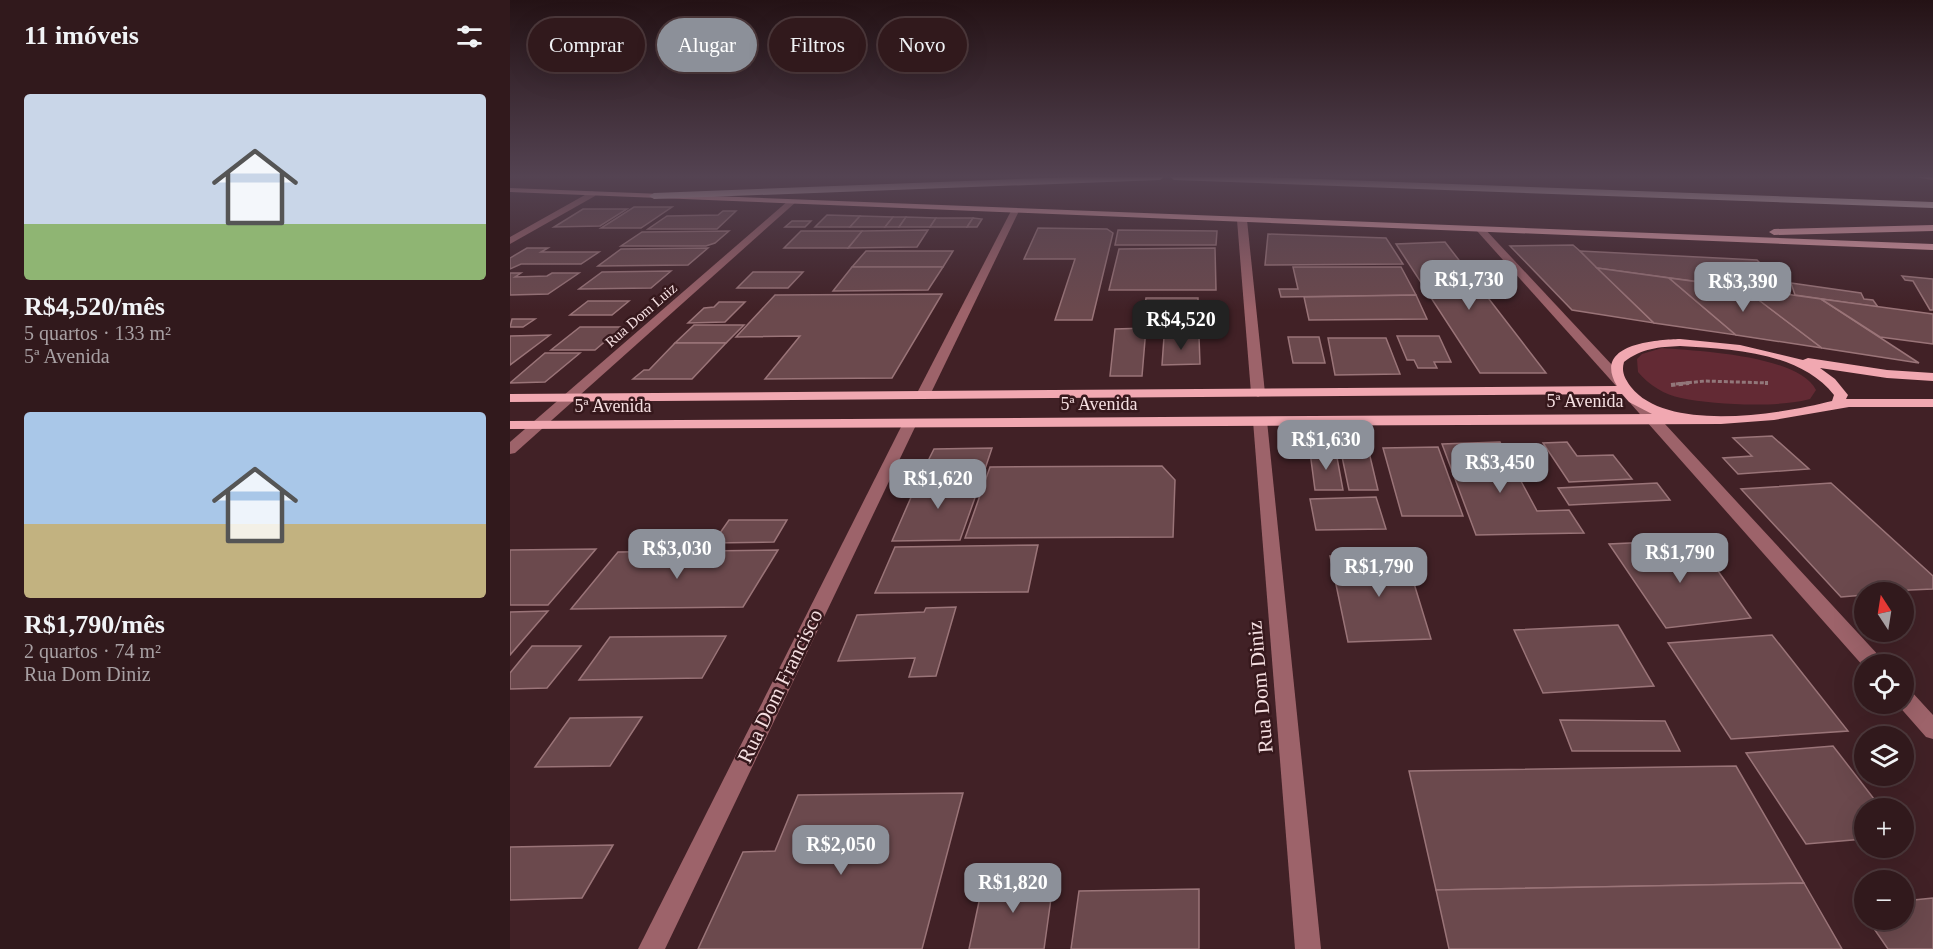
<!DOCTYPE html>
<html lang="pt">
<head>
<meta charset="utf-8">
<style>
	:root { --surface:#31191c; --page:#3d2629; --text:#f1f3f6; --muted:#a8a0a3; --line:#4c383b; --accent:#8c9099 }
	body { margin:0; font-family:Georgia,serif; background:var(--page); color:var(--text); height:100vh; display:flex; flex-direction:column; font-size:22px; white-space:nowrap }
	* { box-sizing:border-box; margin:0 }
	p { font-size:20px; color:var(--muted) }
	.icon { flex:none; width:33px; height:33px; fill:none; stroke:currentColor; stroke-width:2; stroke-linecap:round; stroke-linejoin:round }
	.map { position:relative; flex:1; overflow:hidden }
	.drawer { display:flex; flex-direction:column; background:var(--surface); width:510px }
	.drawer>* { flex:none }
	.guide { position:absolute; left:18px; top:18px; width:570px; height:54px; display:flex; gap:12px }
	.needle { width:39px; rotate:348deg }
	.buttons { position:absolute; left:1344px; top:582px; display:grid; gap:12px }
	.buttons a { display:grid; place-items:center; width:60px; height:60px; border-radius:50%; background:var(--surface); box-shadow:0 6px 24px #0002,0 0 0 2px var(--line); font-size:30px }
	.price { position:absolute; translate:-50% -51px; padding:0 14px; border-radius:12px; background:var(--accent); color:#fff; font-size:20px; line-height:39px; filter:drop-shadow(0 2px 3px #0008) }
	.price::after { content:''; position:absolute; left:50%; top:36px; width:18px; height:14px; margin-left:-9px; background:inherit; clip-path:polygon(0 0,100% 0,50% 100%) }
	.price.current { background:#222; color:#fff }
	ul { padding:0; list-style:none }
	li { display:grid; align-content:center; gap:12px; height:318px; padding:0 24px }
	li span { display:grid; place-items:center; height:186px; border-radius:6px; color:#555 }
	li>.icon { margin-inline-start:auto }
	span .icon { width:108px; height:108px; fill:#fffc; stroke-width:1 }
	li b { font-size:26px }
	h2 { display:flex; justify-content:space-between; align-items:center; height:72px; padding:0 24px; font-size:26px }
	.pill { padding:0 21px; border-radius:27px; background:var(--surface); box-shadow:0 6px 24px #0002,0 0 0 2px var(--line); font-size:21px; line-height:54px }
	.pill.current { background:var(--accent); color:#fff }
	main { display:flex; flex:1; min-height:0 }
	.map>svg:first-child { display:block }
</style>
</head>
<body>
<main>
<section class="drawer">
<h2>11 imóveis<svg class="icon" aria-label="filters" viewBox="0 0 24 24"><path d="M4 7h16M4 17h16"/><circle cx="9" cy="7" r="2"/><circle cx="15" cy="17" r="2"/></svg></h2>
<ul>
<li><span style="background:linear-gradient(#c9d6e8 70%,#8fb573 0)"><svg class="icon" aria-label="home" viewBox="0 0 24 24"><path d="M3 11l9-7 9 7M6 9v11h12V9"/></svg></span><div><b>R$4,520/mês</b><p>5 quartos · 133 m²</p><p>5ª Avenida</p></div></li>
<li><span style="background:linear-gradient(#a9c7e8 60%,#c2b280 0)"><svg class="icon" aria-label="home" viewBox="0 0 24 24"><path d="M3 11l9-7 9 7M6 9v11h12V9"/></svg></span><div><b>R$1,790/mês</b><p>2 quartos · 74 m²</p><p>Rua Dom Diniz</p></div></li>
</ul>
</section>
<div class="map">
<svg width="1423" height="949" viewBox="0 0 1423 949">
	<rect width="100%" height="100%" fill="#412126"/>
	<path fill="#632a34" d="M1152,348C1188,351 1288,355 1306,390L1300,399C1267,408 1205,405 1171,398C1155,395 1139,385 1128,372L1127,359L1132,354Z"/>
	<g fill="#6b494d" stroke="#9a7478" stroke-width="1.5">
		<polygon points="124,207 162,207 131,228 91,228"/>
		<polygon points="73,209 117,209 90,226 44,227"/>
		<polygon points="213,211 226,211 207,229 138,229 157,216 208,215"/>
		<polygon points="317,215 350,216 340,227 305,227"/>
		<polygon points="350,216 383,217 375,227 340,227"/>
		<polygon points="383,217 396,217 389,227 375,227"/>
		<polygon points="396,217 426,218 420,227 389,227"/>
		<polygon points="426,218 463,218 457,227 420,227"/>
		<polygon points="463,218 472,219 467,227 457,227"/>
		<polygon points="282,221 301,221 295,227 275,227"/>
		<polygon points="528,228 597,229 603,233 582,320 545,320 565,259 514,259"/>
		<polygon points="418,230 407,247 338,248 352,231"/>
		<polygon points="608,230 707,231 706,245 605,245"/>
		<polygon points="219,231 205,243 196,246 111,246 132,232"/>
		<polygon points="291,231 352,231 338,248 274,248"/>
		<polygon points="758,234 876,238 893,264 755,265"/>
		<polygon points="935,242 1036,373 970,373 886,244"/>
		<polygon points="1063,245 1070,251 1144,323 1062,310 1000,246"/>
		<polygon points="17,248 38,248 31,252 89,252 71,264 11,264 0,269 0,258"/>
		<polygon points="198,248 178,265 88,266 111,249"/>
		<polygon points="705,248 706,290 599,290 609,249"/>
		<polygon points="356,251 443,251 433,267 342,267"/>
		<polygon points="1070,251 1247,260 1280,294 1087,268"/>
		<polygon points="342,267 433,267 418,290 323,291"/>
		<polygon points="783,267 891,267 906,295 771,297 769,289 788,289"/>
		<polygon points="1087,268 1159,278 1226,335 1144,323"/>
		<polygon points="161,271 141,288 69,289 92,272"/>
		<polygon points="243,272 293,272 278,288 227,288"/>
		<polygon points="0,273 11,273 5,277 37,276 42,273 69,273 38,294 0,295"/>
		<polygon points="1392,276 1423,279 1423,310 1420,310 1403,281 1395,280"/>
		<polygon points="1159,278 1233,288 1312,348 1226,335"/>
		<polygon points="1281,283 1351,293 1354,299 1363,300 1368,307 1285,295"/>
		<polygon points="1233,288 1311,299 1409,363 1312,348"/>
		<polygon points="432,294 382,378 255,379 290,336 226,337 265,295"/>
		<polygon points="906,295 917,319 799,320 794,297"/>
		<polygon points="636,298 688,298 688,321 633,321"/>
		<polygon points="1311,299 1423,314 1423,344 1370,337"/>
		<polygon points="78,301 119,301 102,315 60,315"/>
		<polygon points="209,302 235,302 215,322 178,323 194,308 204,307"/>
		<polygon points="2,319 25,319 13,327 0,327"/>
		<polygon points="184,325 234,325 216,343 165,343"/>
		<polygon points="70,327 112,327 85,350 41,350"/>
		<polygon points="636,328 632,376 600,376 605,329"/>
		<polygon points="40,335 0,365 0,336"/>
		<polygon points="887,336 929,336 941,362 924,362 927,368 908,368 904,360 897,360"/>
		<polygon points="654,337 689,337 690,364 652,365"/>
		<polygon points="778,337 809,337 815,363 783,363"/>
		<polygon points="818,338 876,338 890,374 825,375"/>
		<polygon points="165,343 216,343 182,379 123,379 134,370 139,370"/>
		<polygon points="35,353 70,353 35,382 0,383"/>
		<polygon points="1262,436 1299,469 1228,474 1213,458 1242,456 1223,438"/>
		<polygon points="990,442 1027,511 1059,510 1074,533 966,535 932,444"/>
		<polygon points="1057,442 1067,456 1103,455 1122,479 1059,482 1033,443"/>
		<polygon points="928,447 953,516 892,516 873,448"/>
		<polygon points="482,448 472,478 409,479 424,449"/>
		<polygon points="800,452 826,452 833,490 805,490"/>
		<polygon points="831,452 859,452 868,490 839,490"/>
		<polygon points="652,466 665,480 663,537 455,538 480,467"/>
		<polygon points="472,478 450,540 382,541 409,479"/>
		<polygon points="1147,483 1160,500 1059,505 1048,488"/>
		<polygon points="1321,483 1423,576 1423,589 1354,592 1354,595 1331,597 1231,489"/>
		<polygon points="866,497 876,529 806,530 800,499"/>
		<polygon points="219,520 277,520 264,542 203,543"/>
		<polygon points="1142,542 1144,544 1180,542 1196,561 1201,561 1241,618 1156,628 1099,544"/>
		<polygon points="528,545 518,592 365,593 385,547"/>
		<polygon points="86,549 38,605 0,605 0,550"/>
		<polygon points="268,550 233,607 61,609 108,552"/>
		<polygon points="895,554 921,639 838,642 820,556"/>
		<polygon points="446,607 426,676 399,677 405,658 328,661 347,615 414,612 416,608"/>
		<polygon points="38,611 0,655 0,612"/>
		<polygon points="1108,625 1144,686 1033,693 1004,630"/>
		<polygon points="1262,635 1338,731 1221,739 1158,643"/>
		<polygon points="216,636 192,678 69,680 100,637"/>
		<polygon points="22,646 71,646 37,688 0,689 0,673"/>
		<polygon points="132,717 100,766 25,767 60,718"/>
		<polygon points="1050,720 1155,721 1170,751 1062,751"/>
		<polygon points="1323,746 1371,808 1354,808 1354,839 1296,844 1236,753"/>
		<polygon points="1226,766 1294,883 926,890 899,771"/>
		<polygon points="453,793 412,949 188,949 233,852 265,851 288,795"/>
		<polygon points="103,845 72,898 0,900 0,847"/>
		<polygon points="544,877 534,949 459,949 474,878"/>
		<polygon points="1294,883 1332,949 939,949 926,890"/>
		<polygon points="689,889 689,949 561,949 569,891"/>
		<polygon points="1423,898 1423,949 1378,949 1358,920 1394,920 1394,901"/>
	</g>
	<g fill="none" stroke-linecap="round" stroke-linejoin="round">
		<polyline stroke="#92777a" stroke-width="3" stroke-dasharray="4 2" stroke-linecap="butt" points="1166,384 1195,381 1258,383"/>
		<g stroke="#92777a" stroke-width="4" stroke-dasharray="4.5 3" stroke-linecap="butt">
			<polyline points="1255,383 1258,383"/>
			<polyline points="1161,385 1179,383"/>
		</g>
		<g fill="#9d636a" fill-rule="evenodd">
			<polygon points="82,191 86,194 85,196 0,244 0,237"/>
			<polygon points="279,200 286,202 5,453 0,454 0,442"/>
			<polygon points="502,209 509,211 420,395 418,398 408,398 406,395"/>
			<polygon points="732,217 737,220 755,393 748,397 741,393 727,220"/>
			<polygon points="967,227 973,227 1117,381 1118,384 1117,387 1107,387 967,231"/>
			<polygon points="1126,397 1131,398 1371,658 1373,664 1354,664 1354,667 1121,404 1119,401 1121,398"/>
			<polygon points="750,417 757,421 811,949 785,949 743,421"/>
			<polygon points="400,419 407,423 155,949 128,949 393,423"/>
			<polygon points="1394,688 1401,691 1423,715 1423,739 1416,737 1387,704 1394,704"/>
		</g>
		<g fill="#f1a8b1" fill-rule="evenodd">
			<polygon points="1404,177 1423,177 1423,180"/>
			<polygon points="0,188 1423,244 1423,250 0,192"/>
			<polygon points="1423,225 1423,231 1264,235 1259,232 1264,229"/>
			<path d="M1170,339L1230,345L1293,360L1298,358L1377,370L1423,373V381L1377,378L1310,368L1325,379L1338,395L1336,399H1423V407H1339L1264,420L1211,424L0,429V421L1142,414L1119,402L1112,394L0,402V394L1107,386C1082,344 1144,340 1170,339ZM1170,346C1222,349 1290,352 1324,395L1322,401C1271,414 1157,433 1121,387C1115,379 1111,372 1114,362C1132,348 1149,347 1170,346Z"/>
		</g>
		<g fill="#f2d4d7" fill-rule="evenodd">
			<polygon points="560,177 654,177 650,180 144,199 139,196 144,193"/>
			<polygon points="660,177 755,177 1423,202 1423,208 664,180"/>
		</g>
	</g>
	<linearGradient id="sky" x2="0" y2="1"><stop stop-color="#241215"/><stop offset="0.57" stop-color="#544352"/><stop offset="1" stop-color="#544352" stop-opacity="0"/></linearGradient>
	<rect width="1423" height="310" fill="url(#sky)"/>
	<g text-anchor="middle" stroke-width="5" stroke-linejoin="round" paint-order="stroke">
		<g font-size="15" fill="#f5dfe1" stroke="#36181c">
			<text transform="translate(131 315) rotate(-41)" y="5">Rua Dom Luiz</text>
		</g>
		<g font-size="18" fill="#f5dfe1" stroke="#36181c">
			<text x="1075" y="407">5ª Avenida</text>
			<text x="589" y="410">5ª Avenida</text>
			<text x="103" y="412">5ª Avenida</text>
		</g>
		<g font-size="21" fill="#f5dfe1" stroke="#36181c">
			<text transform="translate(270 686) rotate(-64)" y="7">Rua Dom Francisco</text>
			<text transform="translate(750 687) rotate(-95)" y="7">Rua Dom Diniz</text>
		</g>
	</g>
</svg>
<div class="buttons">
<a><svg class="needle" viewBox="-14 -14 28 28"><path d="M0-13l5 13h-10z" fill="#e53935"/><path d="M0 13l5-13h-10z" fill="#a8a0a3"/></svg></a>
<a><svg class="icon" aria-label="locate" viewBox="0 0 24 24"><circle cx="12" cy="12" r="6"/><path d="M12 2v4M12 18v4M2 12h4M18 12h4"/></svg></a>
<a><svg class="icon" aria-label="layers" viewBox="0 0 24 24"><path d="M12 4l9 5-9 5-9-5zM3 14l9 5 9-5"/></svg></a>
<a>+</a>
<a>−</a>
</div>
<b class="price" style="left:959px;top:311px">R$1,730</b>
<b class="price" style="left:1233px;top:313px">R$3,390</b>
<b class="price current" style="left:671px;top:351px">R$4,520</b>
<b class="price" style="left:816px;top:471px">R$1,630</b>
<b class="price" style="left:990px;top:494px">R$3,450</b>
<b class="price" style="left:428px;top:510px">R$1,620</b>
<b class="price" style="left:167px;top:580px">R$3,030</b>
<b class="price" style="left:1170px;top:584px">R$1,790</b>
<b class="price" style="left:869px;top:598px">R$1,790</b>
<b class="price" style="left:331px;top:876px">R$2,050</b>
<b class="price" style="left:503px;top:914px">R$1,820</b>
<div class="guide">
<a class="pill">Comprar</a>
<a class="pill current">Alugar</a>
<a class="pill">Filtros</a>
<a class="pill">Novo</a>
</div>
</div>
</main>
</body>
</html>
